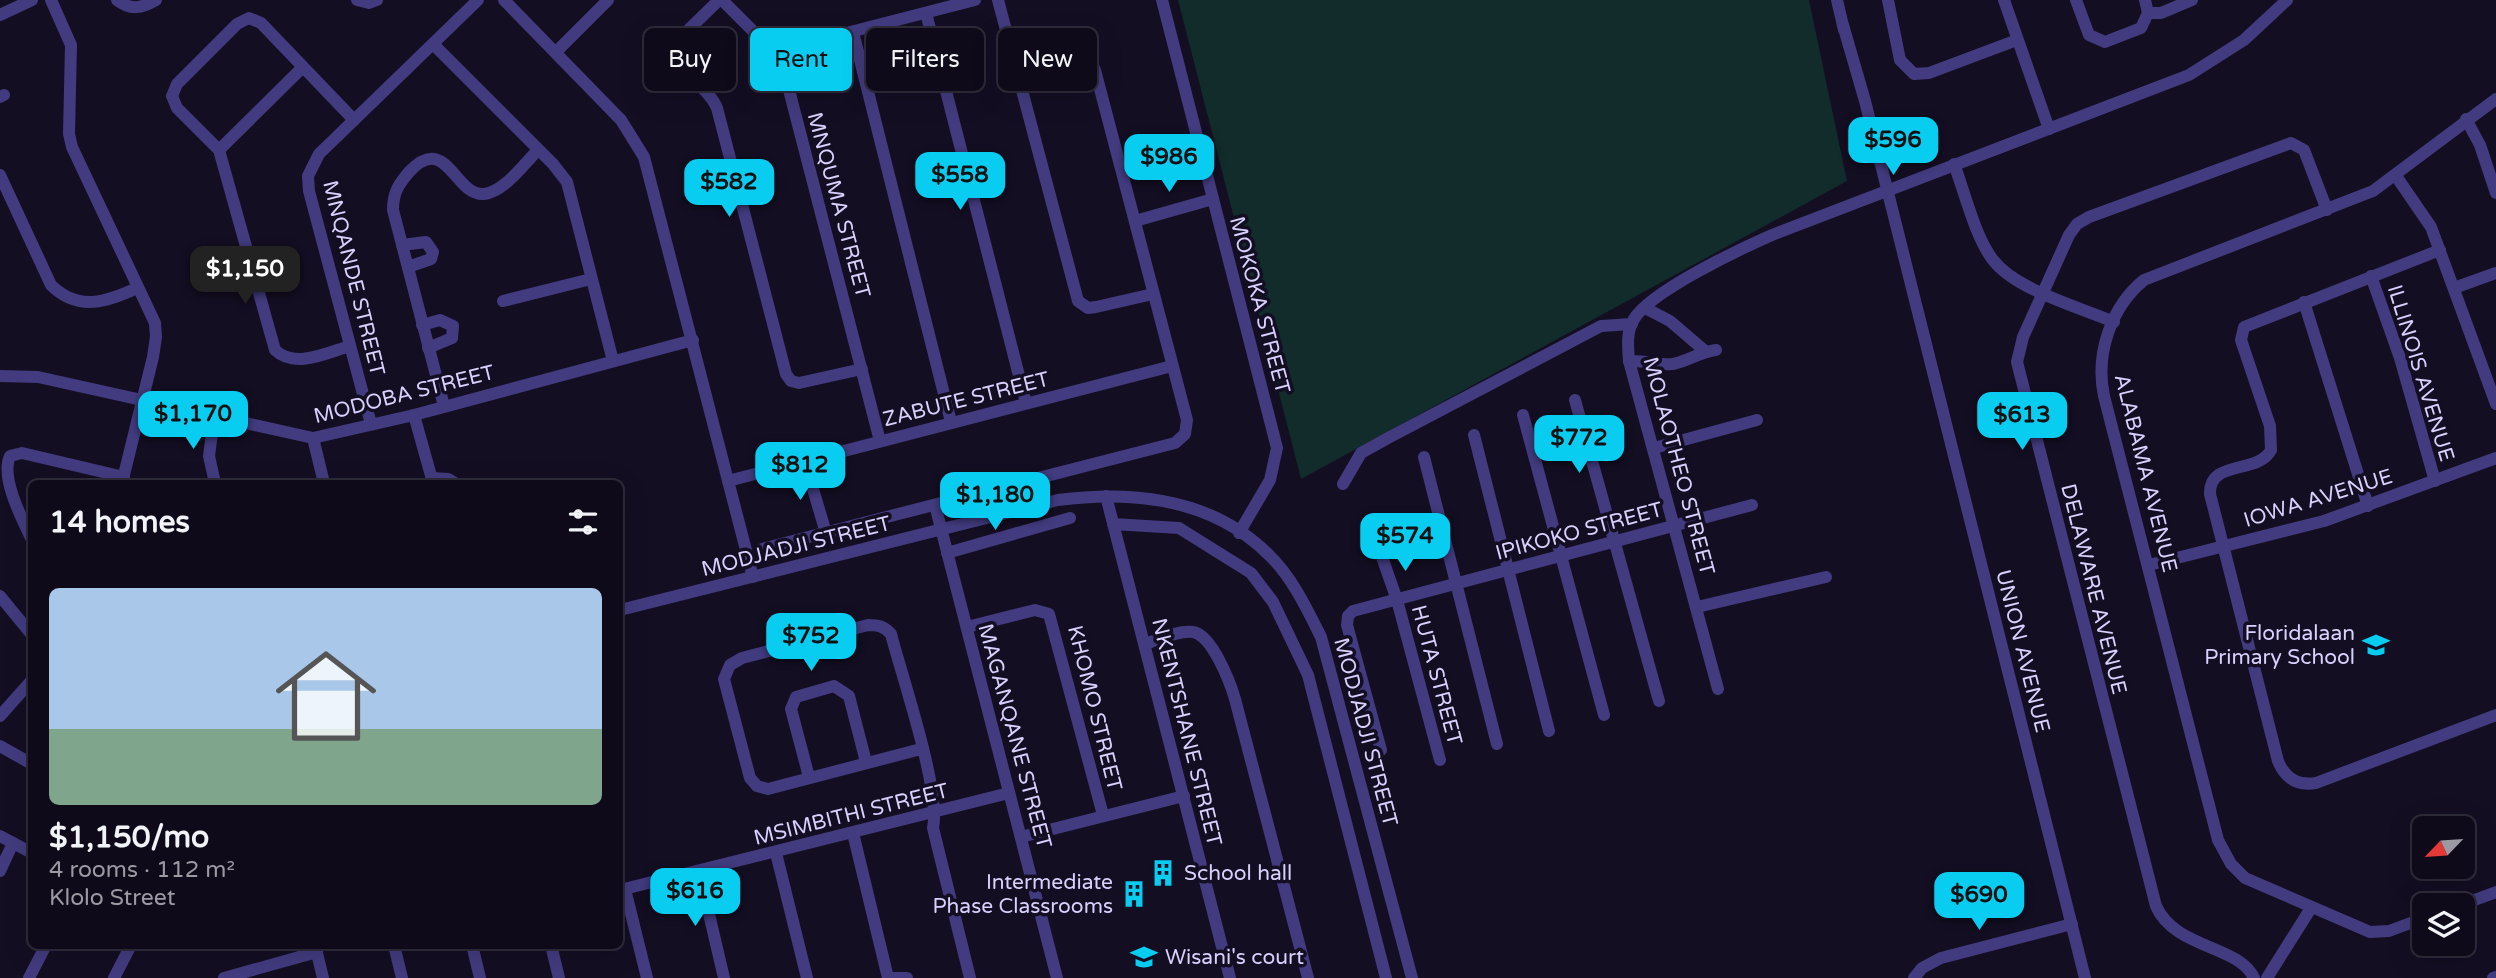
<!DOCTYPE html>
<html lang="en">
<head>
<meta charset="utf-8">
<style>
	:root { --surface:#0e0a1a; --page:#171323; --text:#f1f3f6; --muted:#9b9aa2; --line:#2e2b39; --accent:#09ccf1 }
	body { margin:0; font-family:"Varela Round",sans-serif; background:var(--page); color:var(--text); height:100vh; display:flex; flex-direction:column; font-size:26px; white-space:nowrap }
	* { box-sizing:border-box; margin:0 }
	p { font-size:23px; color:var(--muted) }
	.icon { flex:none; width:38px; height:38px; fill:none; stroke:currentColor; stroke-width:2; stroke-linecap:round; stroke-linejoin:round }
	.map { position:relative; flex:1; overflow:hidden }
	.panel { position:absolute; left:28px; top:480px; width:595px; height:469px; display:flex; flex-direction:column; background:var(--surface); border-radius:10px; box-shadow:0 7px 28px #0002,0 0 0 2px var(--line) }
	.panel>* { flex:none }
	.top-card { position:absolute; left:644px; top:28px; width:665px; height:63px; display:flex; gap:14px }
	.needle { width:46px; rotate:245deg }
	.controls { position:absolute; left:2412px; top:816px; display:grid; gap:14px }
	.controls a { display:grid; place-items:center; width:63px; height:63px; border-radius:10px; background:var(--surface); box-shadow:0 7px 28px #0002,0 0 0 2px var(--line); font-size:35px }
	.price { position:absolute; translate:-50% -60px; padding:0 16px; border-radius:14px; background:var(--accent); color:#111; font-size:23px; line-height:46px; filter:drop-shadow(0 2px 4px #0008) }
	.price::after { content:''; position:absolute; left:50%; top:42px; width:21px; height:16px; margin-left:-10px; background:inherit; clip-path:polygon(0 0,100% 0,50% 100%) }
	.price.active { background:#222; color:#fff }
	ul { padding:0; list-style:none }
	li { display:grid; align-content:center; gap:14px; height:371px; padding:0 21px }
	li span { display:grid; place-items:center; height:217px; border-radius:10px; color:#555 }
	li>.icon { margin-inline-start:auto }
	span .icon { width:126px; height:126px; fill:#fffc; stroke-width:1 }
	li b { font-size:30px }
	h2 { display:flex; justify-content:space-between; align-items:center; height:84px; padding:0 21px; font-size:30px }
	.pill { padding:0 24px; border-radius:10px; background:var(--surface); box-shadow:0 7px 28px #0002,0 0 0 2px var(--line); font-size:24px; line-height:63px }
	.pill.active { background:var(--accent); color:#111 }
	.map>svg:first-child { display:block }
</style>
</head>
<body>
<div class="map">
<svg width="2496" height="978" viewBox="0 0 2496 978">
	<rect width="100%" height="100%" fill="#130e22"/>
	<polygon fill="#122b2b" points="1178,0 1809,0 1847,181 1301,479"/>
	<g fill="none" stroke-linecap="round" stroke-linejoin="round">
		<g stroke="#423b7f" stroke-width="12">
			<polyline points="51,0 71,45 69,134 72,147 155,323 156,337 153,357 122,483"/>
			<path d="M117,0C131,11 142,8 156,0"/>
			<polyline points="357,0 369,3 377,0"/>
			<polyline points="504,0 621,120 644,157 753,577"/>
			<path d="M719,0L677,41L673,52C679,75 708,86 717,108L786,374L791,381L799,383L862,369"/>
			<polyline points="722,0 781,59 880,441"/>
			<polyline points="998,0 1078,301 1088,308 1096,307 1153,294"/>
			<polyline points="1162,0 1277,448 1270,480 1239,533"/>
			<polyline points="1837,0 1844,30"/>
			<polyline points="1888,0 1900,60 1914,74 1929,73 2017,40"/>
			<polyline points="2004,0 2049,129"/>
			<polyline points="2076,0 2089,35 2105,42 2141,28 2148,13 2145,0"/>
			<polyline points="926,13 1026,403"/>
			<polyline points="2148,13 2161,13 2192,0"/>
			<polyline points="0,15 32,0"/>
			<polyline points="1843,25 1865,101 2085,978"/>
			<polyline points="853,32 951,422"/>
			<polyline points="433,44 553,164 567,182 613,361"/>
			<polyline points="556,52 608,0"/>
			<polyline points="781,59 827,38 975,0"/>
			<polyline points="0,97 4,95"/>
			<polyline points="2466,119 2480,145 2496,193"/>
			<polyline points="219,150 303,67"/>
			<path d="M1954,164C1965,193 1975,237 1993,260C2016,290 2079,307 2114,322"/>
			<path d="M0,175L51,285C78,312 107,302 137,288"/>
			<polyline points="2396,176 2431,227 2496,404"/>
			<polyline points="1135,221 1213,199"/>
			<polyline points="402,245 426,242 433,252 431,259 408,267"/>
			<path d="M2440,250L2244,327L2241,340L2270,426L2271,450C2258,475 2209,459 2210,494L2278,761C2285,778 2297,786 2316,783L2496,715"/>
			<polyline points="2371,276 2400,358 2435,481"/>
			<polyline points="2454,288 2496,273"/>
			<polyline points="503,301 591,279"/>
			<polyline points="2304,302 2368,506"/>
			<polyline points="1645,308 1670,321 1705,351"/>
			<polyline points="422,325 440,320 453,326 452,338 428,348"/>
			<path d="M350,346C326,353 295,369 275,350L219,150L177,108L172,96L177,84L237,24L249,18L261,23L354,120"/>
			<path d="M1629,361C1644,360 1664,366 1673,364C1689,361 1699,352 1716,350"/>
			<polyline points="0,376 38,377 313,438 414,415 693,340"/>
			<polyline points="1575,400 1659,701"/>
			<path d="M444,406L393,210C393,193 398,185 409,172C447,132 454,196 484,194C504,192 524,164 538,150"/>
			<polyline points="414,415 433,483"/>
			<polyline points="1523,415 1604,715"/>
			<polyline points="214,418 209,456 215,483"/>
			<polyline points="371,424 309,191 308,176 319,154 478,0"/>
			<polyline points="1474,435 1549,731"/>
			<polyline points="313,438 324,483"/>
			<polyline points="1654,448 1757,420"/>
			<polyline points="1424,457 1497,744"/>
			<polyline points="805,462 826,533"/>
			<polyline points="432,478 448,479 455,483"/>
			<polyline points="728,481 1172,366"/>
			<polyline points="1343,484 1361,453 1388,438 1601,326 1632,324"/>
			<polyline points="1106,496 1230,978"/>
			<polyline points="935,505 1057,978"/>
			<polyline points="1113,524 1179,528 1251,573 1273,602 1308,675 1386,978"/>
			<path d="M32,540C22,519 0,477 10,456L22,453L124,477"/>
			<path d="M762,549L1175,443L1185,434L1187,420L1095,70C1081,40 1041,62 1017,68"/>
			<polyline points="947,553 1070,518"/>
			<polyline points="1382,557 1397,600 1440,760"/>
			<polyline points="2149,565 2324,521 2496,458"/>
			<polyline points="0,596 32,635"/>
			<polyline points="1697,607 1826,577"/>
			<path d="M620,610L1058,500C1134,490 1212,498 1269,555C1292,577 1307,609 1321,637L1412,978"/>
			<polyline points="967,627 1035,610 1049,614 1103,815"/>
			<path d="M1145,644C1158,640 1178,630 1193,632C1212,635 1230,682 1235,699L1308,978"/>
			<path d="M1718,689L1629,361C1628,347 1626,332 1634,319C1651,291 1740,249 1772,235L2189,75L2244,40L2287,0"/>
			<polyline points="0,716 32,680"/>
			<polyline points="0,746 32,764"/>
			<path d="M921,749L768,789L757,786L750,778L724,679L730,665L742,658L868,625C878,625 884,626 891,634C902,677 941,790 933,828L970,978"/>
			<polyline points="1381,750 1347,625 1348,616 1353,611 1752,505"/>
			<polyline points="809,777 791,709 796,697 834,686 849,696 866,762"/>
			<polyline points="853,833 888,978"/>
			<polyline points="0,836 32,853"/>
			<polyline points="1021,837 1184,796"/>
			<polyline points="776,853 807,978"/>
			<polyline points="0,871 13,843"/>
			<polyline points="699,871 724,978"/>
			<polyline points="625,889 647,978"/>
			<polyline points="620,890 1009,793"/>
			<polyline points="2461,905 2496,892"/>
			<path d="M2424,918L2389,931L2370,932L2245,878L2231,864L2218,840L2104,396C2095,354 2111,307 2144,280L2373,191L2496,99"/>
			<polyline points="315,945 323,978"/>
			<polyline points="394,945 402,978"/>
			<polyline points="472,945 480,978"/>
			<polyline points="551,945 559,978"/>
			<polyline points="29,978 46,945"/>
			<polyline points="114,978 131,945"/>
			<polyline points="224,978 317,952"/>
			<polyline points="892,978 907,978"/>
			<polyline points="1914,978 1922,968 1941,958 2072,924"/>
			<path d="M2254,978C2239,945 2175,949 2156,906L2017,362L2023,337L2069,235L2077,224L2089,217L2291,143L2304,150L2327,210"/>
			<polyline points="2267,978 2311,908"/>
			<polyline points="2493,978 2496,977"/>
		</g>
	</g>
	<defs>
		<symbol id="school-bare" viewBox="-9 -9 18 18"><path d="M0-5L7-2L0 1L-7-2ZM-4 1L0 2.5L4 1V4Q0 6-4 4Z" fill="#09ccf1" stroke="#130e22" stroke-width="2.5" paint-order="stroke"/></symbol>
		<symbol id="building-bare" viewBox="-9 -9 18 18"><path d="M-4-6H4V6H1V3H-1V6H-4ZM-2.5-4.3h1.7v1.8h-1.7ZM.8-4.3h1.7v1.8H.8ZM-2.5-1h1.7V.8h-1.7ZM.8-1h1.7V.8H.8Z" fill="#09ccf1" stroke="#130e22" stroke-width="2.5" paint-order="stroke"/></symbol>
	</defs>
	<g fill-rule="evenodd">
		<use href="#school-bare" x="2357" y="626" width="38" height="38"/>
		<use href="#building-bare" x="1144" y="854" width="38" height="38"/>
		<use href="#building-bare" x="1115" y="875" width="38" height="38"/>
		<use href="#school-bare" x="1125" y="938" width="38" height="38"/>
	</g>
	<g text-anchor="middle" stroke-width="7" stroke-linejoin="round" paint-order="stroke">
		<g font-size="21" fill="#d8d1fd" stroke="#130e22">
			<text transform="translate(839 205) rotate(75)" y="7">MNQUMA STREET</text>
			<text transform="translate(354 278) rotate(76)" y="7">MNQANDE STREET</text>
			<text transform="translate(1260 305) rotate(75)" y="7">MOKOKA STREET</text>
			<text transform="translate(2421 373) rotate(73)" y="7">ILLINOIS AVENUE</text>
			<text transform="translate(404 394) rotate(-14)" y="7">MODOBA STREET</text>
			<text transform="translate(966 399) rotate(-14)" y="7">ZABUTE STREET</text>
			<text transform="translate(1679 466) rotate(75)" y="7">MOLAOTHEO STREET</text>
			<text transform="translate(2146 473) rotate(76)" y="7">ALABAMA AVENUE</text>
			<text transform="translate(2318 498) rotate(-17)" y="7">IOWA AVENUE</text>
			<text transform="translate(1579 531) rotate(-15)" y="7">IPIKOKO STREET</text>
			<text transform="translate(796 546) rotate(-14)" y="7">MODJADJI STREET</text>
			<text transform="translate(2094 589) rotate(76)" y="7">DELAWARE AVENUE</text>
			<text transform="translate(2023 651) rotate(76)" y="7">UNION AVENUE</text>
			<text transform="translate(1437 675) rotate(75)" y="7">HUTA STREET</text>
			<text transform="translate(1095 708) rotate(76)" y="7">KHOMO STREET</text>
			<text transform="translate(1187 732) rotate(76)" y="7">NKENTSHANE STREET</text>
			<text transform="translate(1366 732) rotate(75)" y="7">MODJADJI STREET</text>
			<text transform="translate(1015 736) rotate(75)" y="7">MAGANQANE STREET</text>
			<text transform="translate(851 814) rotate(-14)" y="7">MSIMBITHI STREET</text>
		</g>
		<g font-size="21" fill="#d8d1fd" stroke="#130e22" text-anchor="end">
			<text x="2355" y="640">Floridalaan<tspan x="2355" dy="24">Primary School</tspan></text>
			<text x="1184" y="880" text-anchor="start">School hall</text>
			<text x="1113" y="889">Intermediate<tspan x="1113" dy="24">Phase Classrooms</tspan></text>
			<text x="1165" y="964" text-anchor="start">Wisani's court</text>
		</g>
	</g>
</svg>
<div class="controls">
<a><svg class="needle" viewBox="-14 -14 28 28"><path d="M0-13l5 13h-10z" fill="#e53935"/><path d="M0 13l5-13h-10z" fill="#9b9aa2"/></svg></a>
<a><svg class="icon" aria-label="layers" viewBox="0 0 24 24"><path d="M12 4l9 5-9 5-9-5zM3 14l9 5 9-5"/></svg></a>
</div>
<b class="price" style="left:1893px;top:177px">$596</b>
<b class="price" style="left:1169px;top:194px">$986</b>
<b class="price" style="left:960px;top:212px">$558</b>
<b class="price" style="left:729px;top:219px">$582</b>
<b class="price active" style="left:245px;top:306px">$1,150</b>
<b class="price" style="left:193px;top:451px">$1,170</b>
<b class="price" style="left:2022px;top:452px">$613</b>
<b class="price" style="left:1579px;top:475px">$772</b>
<b class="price" style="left:800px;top:502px">$812</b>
<b class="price" style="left:995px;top:532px">$1,180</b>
<b class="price" style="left:1405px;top:573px">$574</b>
<b class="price" style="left:811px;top:673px">$752</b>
<b class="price" style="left:695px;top:928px">$616</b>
<b class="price" style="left:1979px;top:932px">$690</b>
<div class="top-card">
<a class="pill">Buy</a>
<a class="pill active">Rent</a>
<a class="pill">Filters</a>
<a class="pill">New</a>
</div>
<section class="panel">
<h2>14 homes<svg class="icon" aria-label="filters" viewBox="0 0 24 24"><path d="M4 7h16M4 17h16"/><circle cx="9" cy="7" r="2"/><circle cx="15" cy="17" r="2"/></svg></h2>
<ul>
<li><span style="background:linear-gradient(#a9c7e8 65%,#7fa58c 0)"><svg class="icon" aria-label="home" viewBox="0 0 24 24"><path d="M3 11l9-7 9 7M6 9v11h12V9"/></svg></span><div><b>$1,150/mo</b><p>4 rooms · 112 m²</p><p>Klolo Street</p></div></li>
</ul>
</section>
</div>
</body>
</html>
